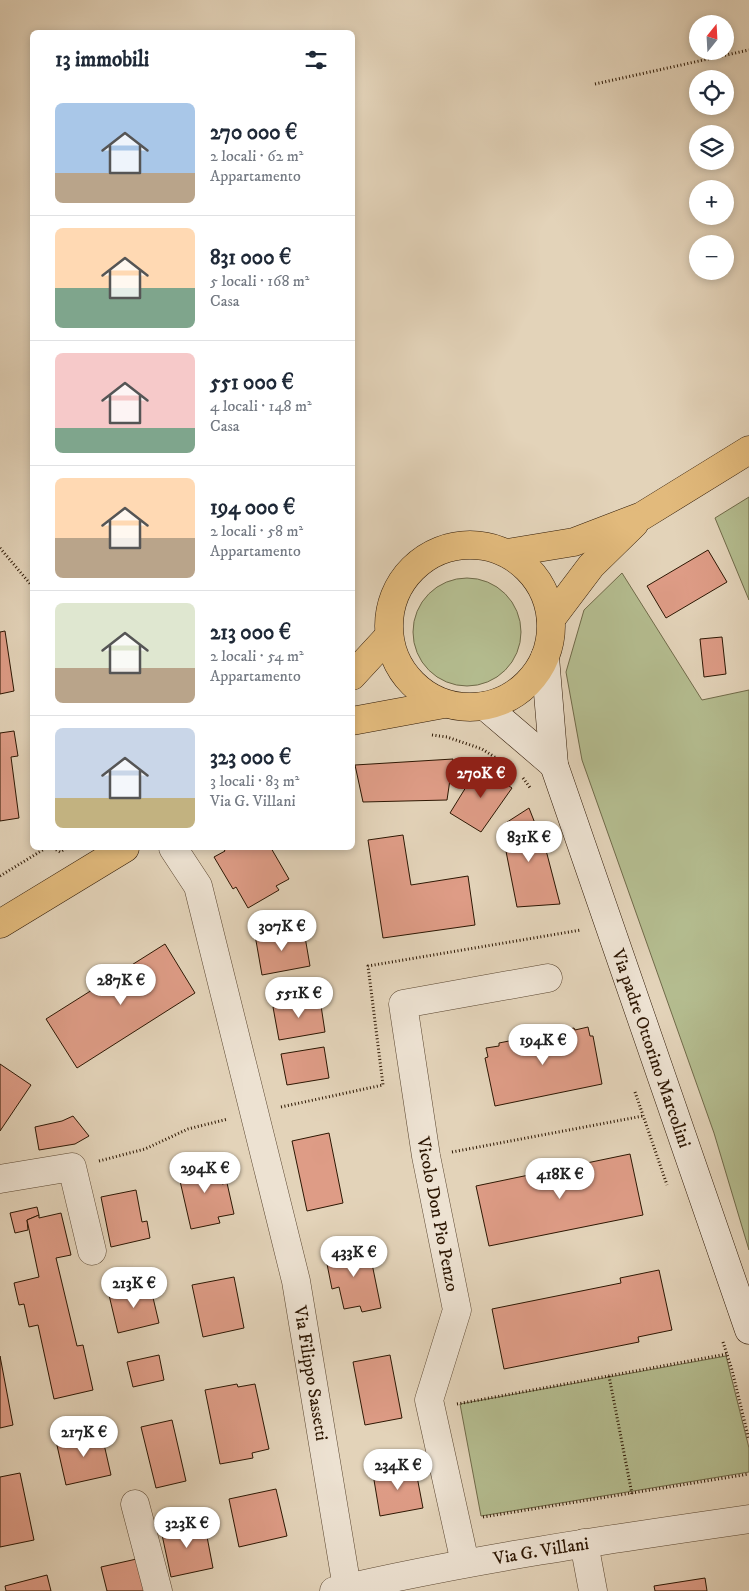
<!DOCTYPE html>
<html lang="it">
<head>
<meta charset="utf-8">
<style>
	:root { --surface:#fff; --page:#f6f6f7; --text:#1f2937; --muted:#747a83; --line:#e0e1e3; --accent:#8f2418 }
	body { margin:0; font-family:"IM FELL DW Pica",serif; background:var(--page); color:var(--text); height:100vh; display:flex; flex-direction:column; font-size:19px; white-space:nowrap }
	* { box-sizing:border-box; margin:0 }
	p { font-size:16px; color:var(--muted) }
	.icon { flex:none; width:28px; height:28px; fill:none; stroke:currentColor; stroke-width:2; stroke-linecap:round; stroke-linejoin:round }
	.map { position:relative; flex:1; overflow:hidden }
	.drawer { position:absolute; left:30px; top:30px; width:325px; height:820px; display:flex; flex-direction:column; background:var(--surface); border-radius:8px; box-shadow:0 2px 8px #0003 }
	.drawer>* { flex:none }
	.needle { width:32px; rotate:18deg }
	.controls { position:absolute; left:689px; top:15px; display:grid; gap:10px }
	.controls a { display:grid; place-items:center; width:45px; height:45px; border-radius:50%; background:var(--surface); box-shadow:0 2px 8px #0003; font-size:25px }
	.price { position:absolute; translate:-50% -42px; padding:0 11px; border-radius:18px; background:#fff; color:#222; font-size:16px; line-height:32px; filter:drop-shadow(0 1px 2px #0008) }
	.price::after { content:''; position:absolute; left:50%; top:30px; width:15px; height:11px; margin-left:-8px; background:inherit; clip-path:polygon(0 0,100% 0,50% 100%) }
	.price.current { background:var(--accent); color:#fff }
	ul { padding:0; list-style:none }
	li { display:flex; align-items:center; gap:15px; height:125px; padding:0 25px }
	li+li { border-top:1px solid var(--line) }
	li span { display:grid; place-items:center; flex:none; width:140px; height:100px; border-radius:8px; color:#555 }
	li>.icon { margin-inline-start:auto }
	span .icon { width:60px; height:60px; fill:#fffc; stroke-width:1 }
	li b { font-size:21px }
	h2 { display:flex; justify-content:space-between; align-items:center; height:60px; padding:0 25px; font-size:21px }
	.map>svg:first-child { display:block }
</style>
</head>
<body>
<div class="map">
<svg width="749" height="1591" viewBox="0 0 749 1591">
	<rect width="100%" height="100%" fill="#e3d3b9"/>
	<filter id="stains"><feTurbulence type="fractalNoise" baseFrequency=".004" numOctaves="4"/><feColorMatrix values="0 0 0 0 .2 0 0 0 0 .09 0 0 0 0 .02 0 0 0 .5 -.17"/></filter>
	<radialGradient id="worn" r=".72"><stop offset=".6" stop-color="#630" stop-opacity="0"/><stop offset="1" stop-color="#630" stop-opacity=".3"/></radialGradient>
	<g fill="#b4bc8f" stroke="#706a49">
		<polygon points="749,497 749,600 715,518"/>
		<polygon points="622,573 702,700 749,690 749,1250 714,1133 582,760 566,672 584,610"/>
		<circle cx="467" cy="632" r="54"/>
		<polygon points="726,1356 749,1448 749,1472 481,1516 460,1404"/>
	</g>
	<g fill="#de9c86" stroke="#2d1703">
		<polygon points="708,550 727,582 666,618 647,586"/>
		<polygon points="5,631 14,691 0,694 0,632"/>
		<polygon points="722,637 726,674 704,677 700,639"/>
		<polygon points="14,731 18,756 11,757 19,818 0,821 0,733"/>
		<polygon points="453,759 447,800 363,802 355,765"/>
		<polygon points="479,766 512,788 481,832 450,813"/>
		<polygon points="529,808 547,854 560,904 517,907 501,826"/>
		<polygon points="403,835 411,885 468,876 475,925 383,938 368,840"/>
		<polygon points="223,848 271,848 289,879 276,886 279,890 248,908 236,887 233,889 214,857 225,851"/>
		<polygon points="304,931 310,966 262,975 255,935 270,933 270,938"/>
		<polygon points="165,944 195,993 77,1068 46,1019"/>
		<polygon points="320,999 325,1032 279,1040 273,1007"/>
		<polygon points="588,1027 590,1036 593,1036 602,1084 495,1106 485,1058 488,1057 486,1048 499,1046 499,1043 524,1038 524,1040 550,1035 550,1033 574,1028 575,1030"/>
		<polygon points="324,1047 329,1078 287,1085 281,1054"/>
		<polygon points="0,1064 31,1085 0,1131"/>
		<polygon points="73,1116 89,1136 75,1144 39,1150 35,1127 62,1121"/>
		<polygon points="329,1133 343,1203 307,1211 292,1141"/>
		<polygon points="630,1154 643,1215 489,1246 476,1186"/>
		<polygon points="217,1160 222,1184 227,1183 234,1214 218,1217 220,1223 191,1229 177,1168"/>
		<polygon points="136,1190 142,1222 147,1221 150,1238 111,1247 101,1197"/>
		<polygon points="37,1207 39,1215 27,1220 28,1230 15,1233 10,1213"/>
		<polygon points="61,1213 71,1255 56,1258 77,1346 83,1345 93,1390 54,1399 38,1325 29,1327 24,1304 19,1305 14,1283 39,1277 27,1220 39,1215 39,1218"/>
		<polygon points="368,1244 381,1308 362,1312 360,1306 344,1309 339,1287 332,1289 326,1259 332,1258 331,1251"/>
		<polygon points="659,1270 672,1330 638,1337 639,1342 504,1369 492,1309 621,1283 620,1278"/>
		<polygon points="234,1277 244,1328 203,1337 192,1285"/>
		<polygon points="150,1285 159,1323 118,1333 109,1295"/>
		<polygon points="159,1355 164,1380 133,1387 127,1362"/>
		<polygon points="390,1355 402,1418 365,1425 353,1362"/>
		<polygon points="0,1356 13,1425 0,1428"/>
		<polygon points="237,1384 238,1387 255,1384 269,1449 252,1453 253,1458 220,1464 205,1390"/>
		<polygon points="172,1420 186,1481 156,1488 141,1427"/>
		<polygon points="101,1431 111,1475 66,1485 56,1441"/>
		<polygon points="415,1466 423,1508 380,1516 373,1474"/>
		<polygon points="20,1473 34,1540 0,1547 0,1477"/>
		<polygon points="276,1489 287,1536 239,1547 229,1499"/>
		<polygon points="204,1521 213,1568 171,1577 161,1530"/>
		<polygon points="141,1558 148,1591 107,1591 101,1567"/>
		<polygon points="47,1575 51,1591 6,1591 5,1586"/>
		<polygon points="705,1578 707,1591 655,1591 654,1586"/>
	</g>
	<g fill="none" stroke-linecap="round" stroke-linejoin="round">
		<defs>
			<g id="street">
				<path id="s1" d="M173,848L198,886L296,1281L347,1588"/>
				<polyline points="0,1179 72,1167 92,1251"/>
				<polyline points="135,1504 158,1591"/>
				<polyline points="584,1543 593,1591"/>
				<polyline points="465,1563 429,1400 457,1310 426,1156 403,1004 548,978"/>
				<path id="s2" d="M334,1591C471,1559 610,1539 749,1519"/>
			</g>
			<g id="secondary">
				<path id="s3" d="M545,657L554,765L749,1330"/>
				<polyline points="485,706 554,765"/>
			</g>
			<g id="primary">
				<circle cx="470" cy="626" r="81"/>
				<polyline points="507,553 574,542 642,516 749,450"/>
				<polyline points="551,619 591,566 634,524"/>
				<polyline points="352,676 388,637"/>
				<polyline points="352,721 444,704"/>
				<polyline points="0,924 125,848"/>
			</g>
		</defs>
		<use href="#street" stroke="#5a4630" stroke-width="29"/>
		<use href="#secondary" stroke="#2d1703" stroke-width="29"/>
		<use href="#primary" stroke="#2d1703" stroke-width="29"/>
		<g stroke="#2d1703" stroke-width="3" stroke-dasharray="1 2.5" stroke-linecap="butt">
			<polyline points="595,84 749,50"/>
			<polyline points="0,548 32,586"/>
			<polyline points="432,735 447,737 482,749 515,770"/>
			<polyline points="523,778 531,789"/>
			<polyline points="53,848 60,852 67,848"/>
			<polyline points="0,876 46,848"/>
			<polyline points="635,1092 667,1185"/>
			<polyline points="281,1107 383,1085 368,966 581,930"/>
			<polyline points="452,1152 643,1116"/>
			<polyline points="99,1161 145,1149 188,1129 228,1119"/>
			<polyline points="723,1342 732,1370 749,1440"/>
			<polyline points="609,1376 632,1494"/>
			<polyline points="457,1404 727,1354"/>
			<polyline points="483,1517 749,1474"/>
		</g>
		<use href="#street" stroke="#ede2d2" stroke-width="28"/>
		<use href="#secondary" stroke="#ede2d2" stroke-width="28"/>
		<use href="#primary" stroke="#e2ba7c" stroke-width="28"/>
	</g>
	<g text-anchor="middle" stroke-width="4" stroke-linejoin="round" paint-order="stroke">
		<g font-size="18" fill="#2d1703" stroke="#ede2d2">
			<text dy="6" stroke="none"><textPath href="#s3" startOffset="408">Via padre Ottorino Marcolini</textPath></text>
			<text transform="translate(438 1214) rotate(79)" y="6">Vicolo Don Pio Penzo</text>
			<text dy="6" stroke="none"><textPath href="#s1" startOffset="546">Via Filippo Sassetti</textPath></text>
			<text dy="6" stroke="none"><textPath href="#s2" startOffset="211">Via G. Villani</textPath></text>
		</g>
	</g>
	<rect width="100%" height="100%" filter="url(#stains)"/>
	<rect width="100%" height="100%" fill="url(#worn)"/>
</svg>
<div class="controls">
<a><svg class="needle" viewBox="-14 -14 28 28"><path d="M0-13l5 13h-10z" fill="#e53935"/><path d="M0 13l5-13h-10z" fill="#747a83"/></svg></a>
<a><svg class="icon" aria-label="locate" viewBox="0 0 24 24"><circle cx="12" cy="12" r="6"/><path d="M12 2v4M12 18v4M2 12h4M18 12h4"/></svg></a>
<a><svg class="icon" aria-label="layers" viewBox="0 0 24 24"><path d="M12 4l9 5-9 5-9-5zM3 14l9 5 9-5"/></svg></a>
<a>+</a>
<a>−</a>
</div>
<b class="price current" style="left:481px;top:799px">270K €</b>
<b class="price" style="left:529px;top:863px">831K €</b>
<b class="price" style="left:282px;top:952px">307K €</b>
<b class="price" style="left:121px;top:1006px">287K €</b>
<b class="price" style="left:299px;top:1019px">551K €</b>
<b class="price" style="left:543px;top:1066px">194K €</b>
<b class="price" style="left:205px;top:1194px">294K €</b>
<b class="price" style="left:560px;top:1200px">418K €</b>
<b class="price" style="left:354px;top:1278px">433K €</b>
<b class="price" style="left:134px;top:1309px">213K €</b>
<b class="price" style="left:84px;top:1458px">217K €</b>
<b class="price" style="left:398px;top:1491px">234K €</b>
<b class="price" style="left:187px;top:1549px">323K €</b>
<section class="drawer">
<h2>13 immobili<svg class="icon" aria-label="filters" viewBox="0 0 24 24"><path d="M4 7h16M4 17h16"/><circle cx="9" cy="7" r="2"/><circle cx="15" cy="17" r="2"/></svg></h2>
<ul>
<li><span style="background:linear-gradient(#a9c7e8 70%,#b9a48a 0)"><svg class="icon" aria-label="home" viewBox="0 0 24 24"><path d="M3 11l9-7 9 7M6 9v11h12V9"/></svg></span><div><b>270 000 €</b><p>2 locali · 62 m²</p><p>Appartamento</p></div></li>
<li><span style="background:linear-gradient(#ffd9b3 60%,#7fa58c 0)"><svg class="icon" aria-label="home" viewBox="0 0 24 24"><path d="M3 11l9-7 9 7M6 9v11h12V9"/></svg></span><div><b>831 000 €</b><p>5 locali · 168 m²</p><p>Casa</p></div></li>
<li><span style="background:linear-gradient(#f6c9c9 75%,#7fa58c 0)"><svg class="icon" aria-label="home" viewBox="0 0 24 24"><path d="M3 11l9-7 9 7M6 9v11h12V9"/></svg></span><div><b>551 000 €</b><p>4 locali · 148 m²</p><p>Casa</p></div></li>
<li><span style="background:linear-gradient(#ffd9b3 60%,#b9a48a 0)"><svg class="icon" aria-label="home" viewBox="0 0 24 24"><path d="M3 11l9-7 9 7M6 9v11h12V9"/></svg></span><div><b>194 000 €</b><p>2 locali · 58 m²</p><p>Appartamento</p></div></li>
<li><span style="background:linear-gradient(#dfe7d0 65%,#b9a48a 0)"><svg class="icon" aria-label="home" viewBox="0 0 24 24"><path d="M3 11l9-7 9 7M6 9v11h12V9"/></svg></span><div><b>213 000 €</b><p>2 locali · 54 m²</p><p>Appartamento</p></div></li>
<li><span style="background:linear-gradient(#c9d6e8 70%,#c2b280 0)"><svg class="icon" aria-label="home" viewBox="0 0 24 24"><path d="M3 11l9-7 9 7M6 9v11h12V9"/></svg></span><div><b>323 000 €</b><p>3 locali · 83 m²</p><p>Via G. Villani</p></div></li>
</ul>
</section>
</div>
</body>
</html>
